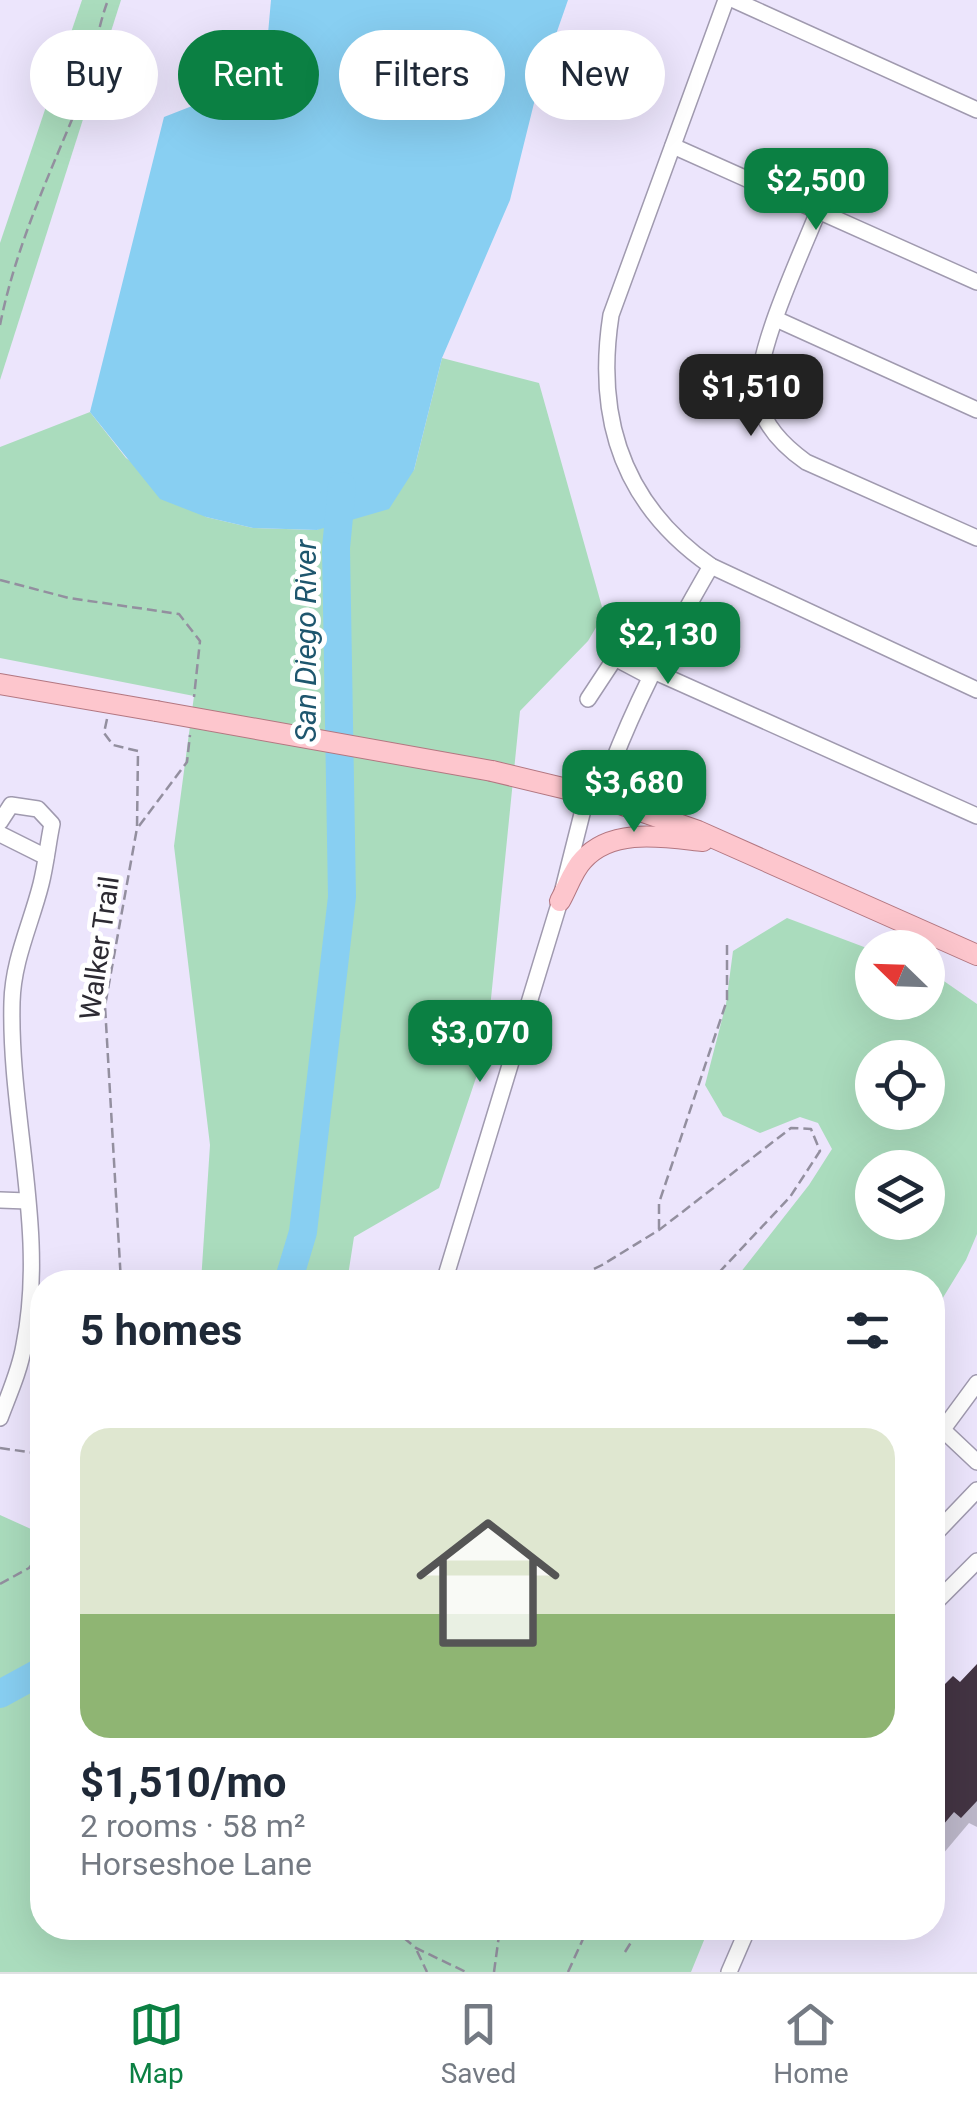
<!DOCTYPE html>
<html lang="en">
<head>
<meta charset="utf-8">
<style>
	:root { --surface:#fff; --page:#f2f2f3; --text:#1f2937; --muted:#747a83; --line:#e0e1e3; --accent:#0b8043 }
	body { margin:0; font-family:Roboto,sans-serif; background:var(--page); color:var(--text); height:100vh; display:flex; flex-direction:column; font-size:38px; white-space:nowrap }
	* { box-sizing:border-box; margin:0 }
	p { font-size:32px; color:var(--muted) }
	.icon { flex:none; width:55px; height:55px; fill:none; stroke:currentColor; stroke-width:2; stroke-linecap:round; stroke-linejoin:round }
	.map { position:relative; flex:1; overflow:hidden }
	.details { position:absolute; left:30px; top:1270px; width:915px; height:670px; display:flex; flex-direction:column; background:var(--surface); border-radius:40px; box-shadow:0 10px 40px #0002 }
	.details>* { flex:none }
	.top-card { position:absolute; left:30px; top:30px; width:918px; height:90px; display:flex; gap:20px }
	.needle { width:65px; rotate:293deg }
	.controls { position:absolute; left:855px; top:930px; display:grid; gap:20px }
	.controls a { display:grid; place-items:center; width:90px; height:90px; border-radius:50%; background:var(--surface); box-shadow:0 10px 40px #0002; font-size:50px }
	.price { position:absolute; translate:-50% -85px; padding:0 22px; border-radius:20px; background:var(--accent); color:#fff; font-size:32px; line-height:65px; filter:drop-shadow(0 2px 5px #0008) }
	.price::after { content:''; position:absolute; left:50%; top:60px; width:30px; height:22px; margin-left:-15px; background:inherit; clip-path:polygon(0 0,100% 0,50% 100%) }
	.price.current { background:#222; color:#fff }
	ul { padding:0; list-style:none }
	li { display:grid; align-content:center; gap:20px; height:530px; padding:0 50px }
	li span { display:grid; place-items:center; height:310px; border-radius:30px; color:#555 }
	li>.icon { margin-inline-start:auto }
	span .icon { width:180px; height:180px; fill:#fffc; stroke-width:1 }
	li b { font-size:42px }
	h2 { display:flex; justify-content:space-between; align-items:center; height:120px; padding:0 50px; font-size:42px }
	.tag { padding:0 35px; border-radius:45px; background:var(--surface); box-shadow:0 10px 40px #0002; font-size:35px; line-height:90px }
	.tag.current { background:var(--accent); color:#fff }
	.dock { display:flex; justify-content:space-around; align-items:center; height:140px; border-top:2px solid var(--line); background:var(--surface); font-size:28px; color:var(--muted) }
	.dock a { display:grid; justify-items:center; gap:5px }
	.dock .current { color:var(--accent) }
	.map>svg:first-child { display:block }
</style>
</head>
<body>
<div class="map">
<svg width="977" height="1972" viewBox="0 0 977 1972">
	<rect width="100%" height="100%" fill="#ece5fc"/>
	<g fill="#aadcbd" fill-rule="evenodd">
		<polygon points="82,0 121,0 0,380 0,243"/>
		<polygon points="442,358 539,383 604,614 588,641 520,711 486,1048 439,1188 354,1237 347,1282 201,1282 210,1145 174,846 194,696 0,658 0,447 90,412 126,458 206,517 253,528 317,530 414,470"/>
		<path d="M787,918L872,950V1002H928V970L977,1004V1234L966,1260L933,1314L932,1282H733L809,1185L832,1149L818,1123L800,1117L760,1133L723,1116L705,1085L726,1004L733,951ZM872,1058H928V1112H872ZM872,1168H928V1222H872Z"/>
		<polygon points="0,1515 42,1534 42,1928 709,1928 691,1972 0,1972"/>
	</g>
	<polygon fill="#88cff2" points="271,0 568,0 539,83 510,200 442,358 414,470 389,509 317,530 253,528 206,517 160,499 90,412 164,117 264,78"/>
	<polygon fill="#0003" points="977,1668 977,1827 969,1823 937,1861 932,1856 932,1730 948,1712 960,1685"/>
	<g fill="none" stroke-linecap="round" stroke-linejoin="round">
		<g stroke="#88cff2" stroke-width="28">
			<polyline points="288,1282 303,1232 342,897 336,548 342,486"/>
			<polyline points="0,1694 42,1671"/>
		</g>
	</g>
	<polygon fill="#433443" points="977,1664 977,1801 961,1818 954,1812 932,1838 932,1726 945,1712 932,1697 953,1676 960,1682"/>
	<g fill="none" stroke-linecap="round" stroke-linejoin="round">
		<defs>
			<g id="minor">
				<path d="M726,0L611,315C595,418 623,505 711,566L977,690"/>
				<polyline points="734,0 977,110"/>
				<polyline points="673,146 977,282"/>
				<path d="M819,209C802,253 751,358 759,402C765,428 785,447 806,462L977,538"/>
				<polyline points="776,319 977,410"/>
				<polyline points="641,615 615,658 649,676"/>
				<polyline points="651,670 977,816"/>
				<polyline points="588,699 615,658"/>
				<path d="M600,797C629,713 667,642 711,566"/>
				<path d="M0,822L11,805L38,809L52,824C48,843 46,864 41,884C31,924 13,960 12,1002C9,1116 47,1232 24,1345C20,1370 9,1394 0,1418"/>
				<polyline points="0,834 46,857"/>
				<polyline points="0,1200 27,1201"/>
				<polyline points="444,1282 560,901 587,794"/>
				<polyline points="943,1430 977,1462"/>
				<polyline points="932,1444 977,1383"/>
				<polyline points="932,1537 977,1490"/>
				<polyline points="932,1606 977,1561"/>
				<polyline points="729,1972 748,1928"/>
			</g>
			<g id="major">
				<polyline points="0,684 156,711"/>
				<polyline points="492,771 600,797 698,831 977,955"/>
				<path d="M560,901C567,889 573,870 583,860C612,827 665,837 703,841"/>
			</g>
		</defs>
		<use href="#minor" stroke="#a09aaf" stroke-width="18"/>
		<use href="#major" stroke="#b37781" stroke-width="22"/>
		<g stroke="#938f9f" stroke-width="2.5" stroke-dasharray="10 5" stroke-linecap="butt">
			<path d="M0,325C16,245 50,173 81,98C93,67 96,32 108,0"/>
			<polyline points="0,580 69,598 179,614 200,641 194,697"/>
			<polyline points="107,719 104,733 113,745 138,751 137,828 105,1006 121,1282"/>
			<polyline points="139,826 187,762 190,735"/>
			<polyline points="659,1229 659,1203 727,1000 727,942"/>
			<polyline points="567,1282 602,1265 659,1230 791,1128 811,1129 820,1151 790,1197 710,1282"/>
			<polyline points="0,1448 42,1454"/>
			<polyline points="0,1584 29,1568 42,1552"/>
			<polyline points="392,1928 416,1948 466,1972"/>
			<polyline points="405,1928 406,1938"/>
			<polyline points="417,1951 427,1972"/>
			<polyline points="625,1952 640,1928"/>
			<polyline points="494,1972 500,1928"/>
			<polyline points="568,1972 588,1928"/>
		</g>
		<use href="#minor" stroke="#fff" stroke-width="15"/>
		<use href="#major" stroke="#fdc6cd" stroke-width="20"/>
		<defs>
			<polyline id="major-bridge" points="156,711 492,771"/>
		</defs>
		<use href="#major-bridge" stroke="#b37781" stroke-width="22" stroke-linecap="butt"/>
		<use href="#major-bridge" stroke="#fdc6cd" stroke-width="20"/>
	</g>
	<g text-anchor="middle" stroke-width="10" stroke-linejoin="round" paint-order="stroke">
		<g font-size="28" fill="#2c2a32" stroke="#fff">
			<text transform="translate(99 948) rotate(-82)" y="10">Walker Trail</text>
		</g>
		<g font-size="30" font-style="italic" fill="#1e566e" stroke="#fff">
			<text transform="translate(306 641) rotate(-90)" y="10">San Diego River</text>
		</g>
	</g>
</svg>
<div class="controls">
<a><svg class="needle" viewBox="-14 -14 28 28"><path d="M0-13l5 13h-10z" fill="#e53935"/><path d="M0 13l5-13h-10z" fill="#747a83"/></svg></a>
<a><svg class="icon" aria-label="locate" viewBox="0 0 24 24"><circle cx="12" cy="12" r="6"/><path d="M12 2v4M12 18v4M2 12h4M18 12h4"/></svg></a>
<a><svg class="icon" aria-label="layers" viewBox="0 0 24 24"><path d="M12 4l9 5-9 5-9-5zM3 14l9 5 9-5"/></svg></a>
</div>
<b class="price" style="left:816px;top:233px">$2,500</b>
<b class="price current" style="left:751px;top:439px">$1,510</b>
<b class="price" style="left:668px;top:687px">$2,130</b>
<b class="price" style="left:634px;top:835px">$3,680</b>
<b class="price" style="left:480px;top:1085px">$3,070</b>
<div class="top-card">
<a class="tag">Buy</a>
<a class="tag current">Rent</a>
<a class="tag">Filters</a>
<a class="tag">New</a>
</div>
<section class="details">
<h2>5 homes<svg class="icon" aria-label="filters" viewBox="0 0 24 24"><path d="M4 7h16M4 17h16"/><circle cx="9" cy="7" r="2"/><circle cx="15" cy="17" r="2"/></svg></h2>
<ul>
<li><span style="background:linear-gradient(#dfe7d0 60%,#8fb573 0)"><svg class="icon" aria-label="home" viewBox="0 0 24 24"><path d="M3 11l9-7 9 7M6 9v11h12V9"/></svg></span><div><b>$1,510/mo</b><p>2 rooms · 58 m²</p><p>Horseshoe Lane</p></div></li>
</ul>
</section>
</div>
<nav class="dock">
<a class="current"><svg class="icon" aria-label="map" viewBox="0 0 24 24"><path d="M3 6l6-2 6 2 6-2v14l-6 2-6-2-6 2zM9 4v14M15 6v14"/></svg>Map</a>
<a><svg class="icon" aria-label="saved" viewBox="0 0 24 24"><path d="M7 4h10v16l-5-4-5 4z"/></svg>Saved</a>
<a><svg class="icon" aria-label="home" viewBox="0 0 24 24"><path d="M3 11l9-7 9 7M6 9v11h12V9"/></svg>Home</a>
</nav>
</body>
</html>
